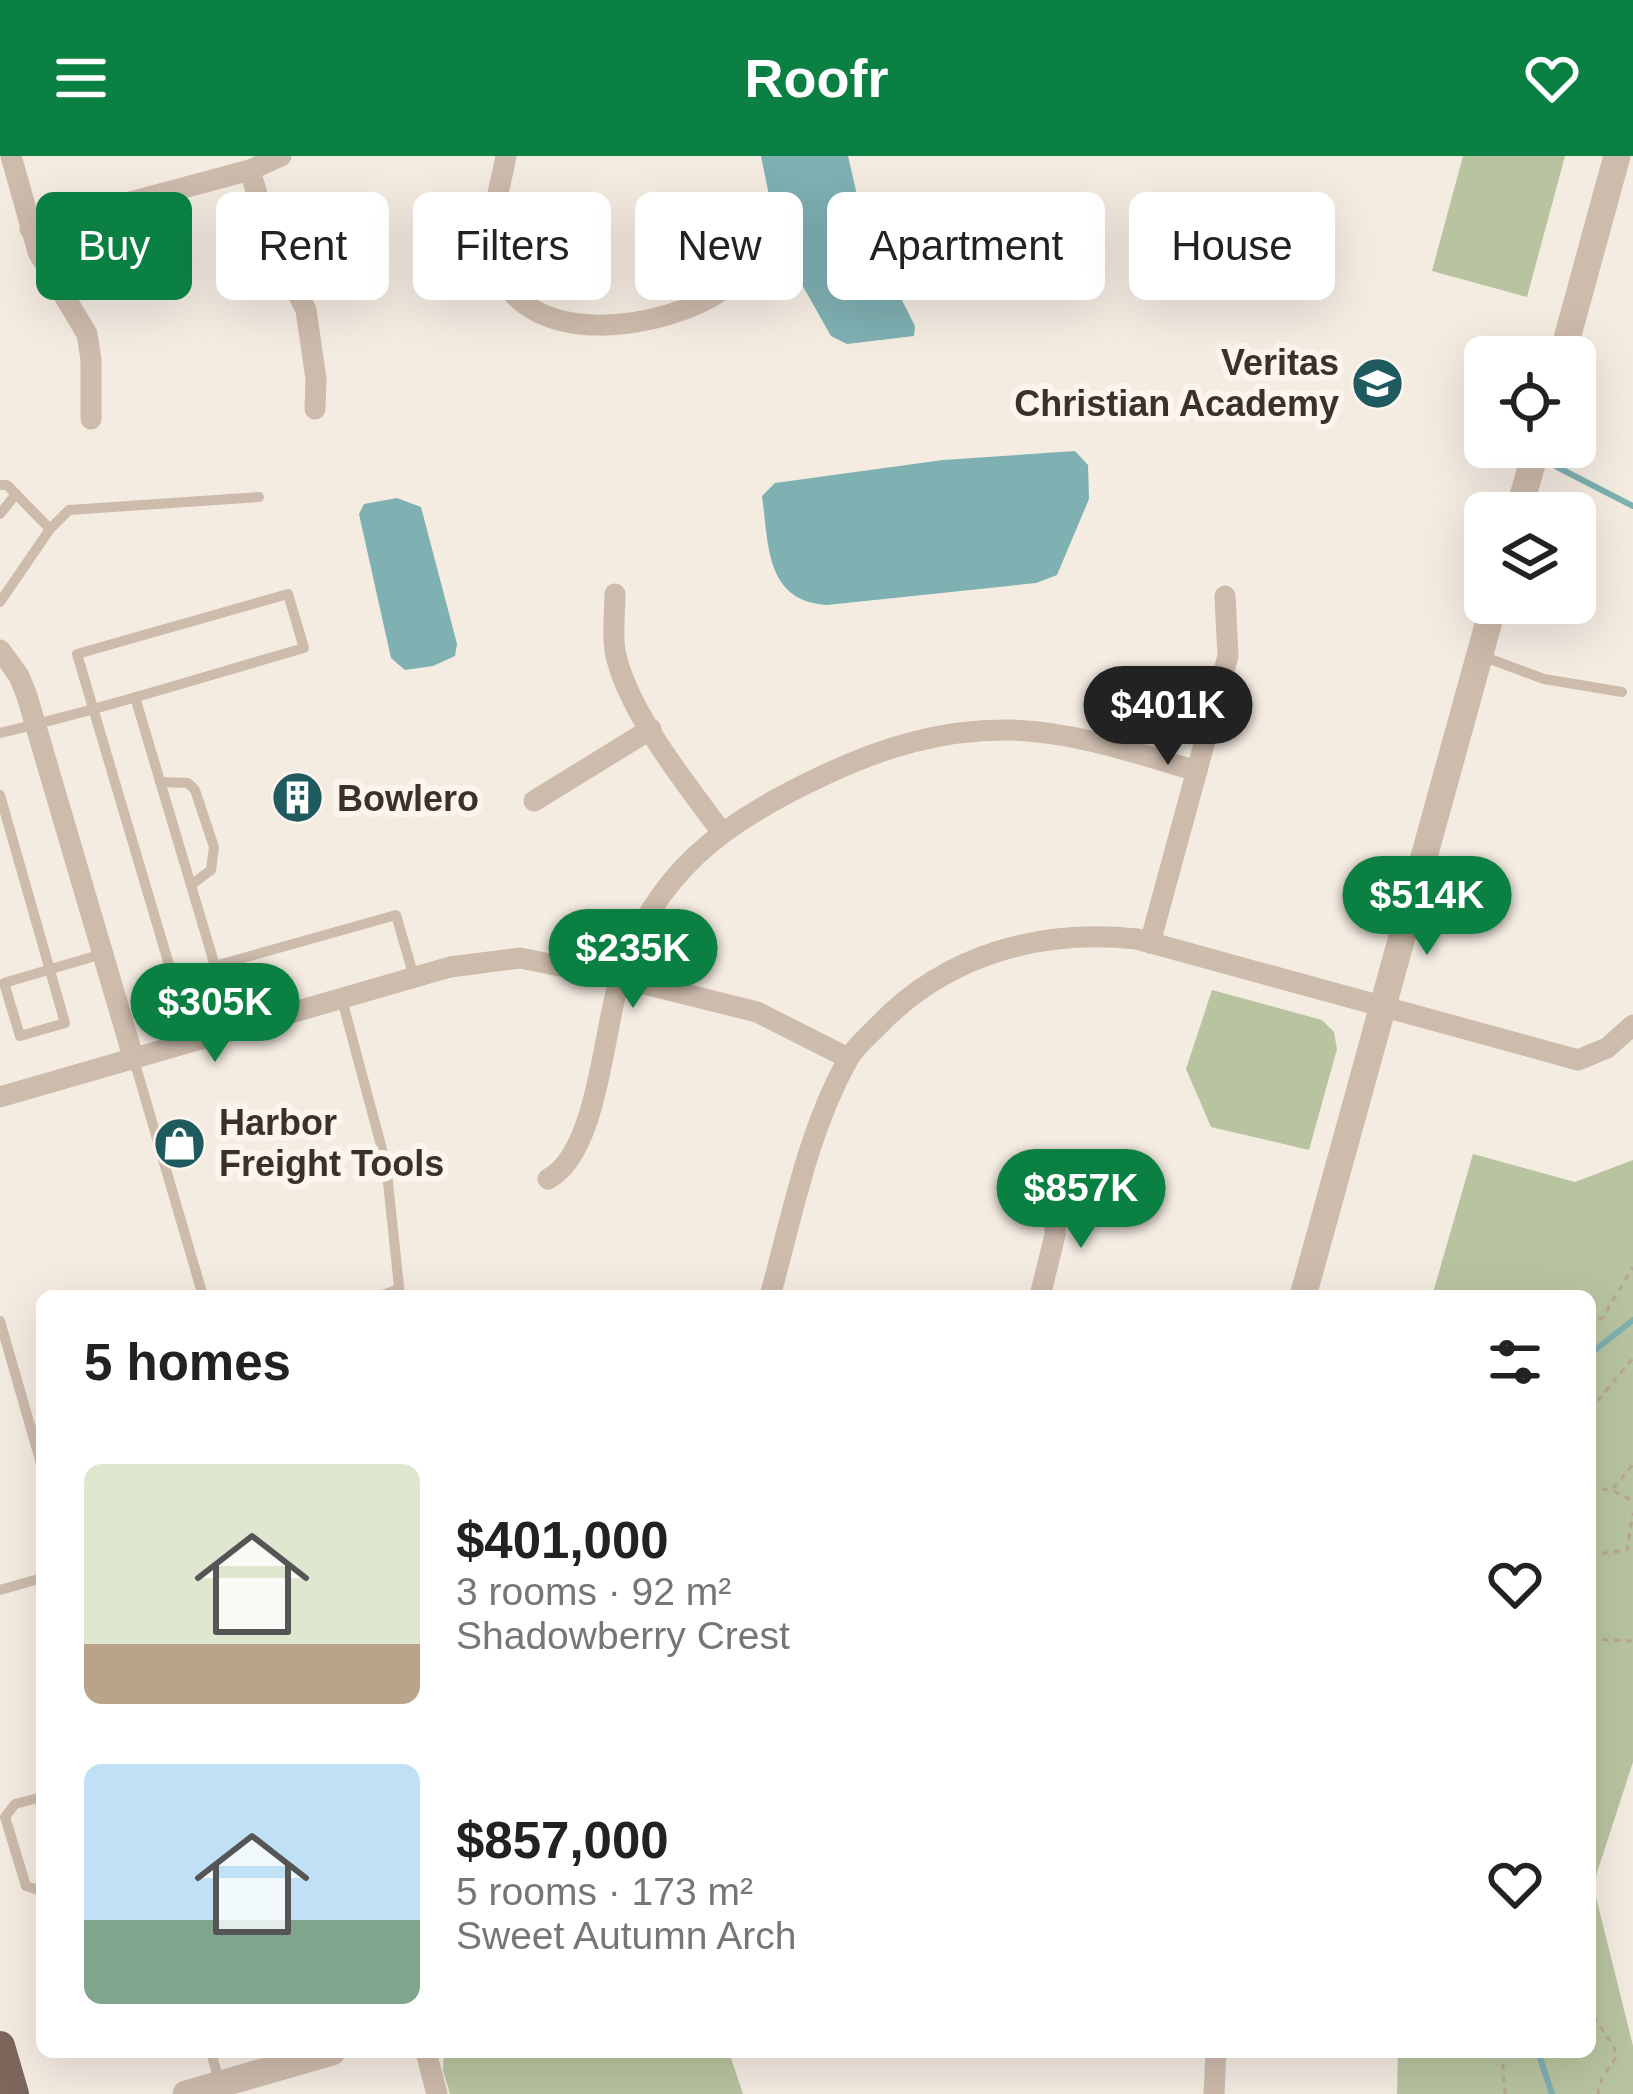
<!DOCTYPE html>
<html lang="en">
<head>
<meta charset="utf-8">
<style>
	:root { --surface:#fff; --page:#f2f2f2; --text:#222; --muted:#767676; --accent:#0b8043 }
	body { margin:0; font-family:Helvetica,sans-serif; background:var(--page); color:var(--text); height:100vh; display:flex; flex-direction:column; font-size:45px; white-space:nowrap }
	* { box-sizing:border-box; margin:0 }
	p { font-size:39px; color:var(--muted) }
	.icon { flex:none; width:66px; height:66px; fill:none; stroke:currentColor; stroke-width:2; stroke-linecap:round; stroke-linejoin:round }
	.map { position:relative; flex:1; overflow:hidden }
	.drawer { position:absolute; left:36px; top:1134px; width:1560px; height:768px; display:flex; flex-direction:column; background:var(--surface); border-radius:18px; box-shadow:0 12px 48px #0002 }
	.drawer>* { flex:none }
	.guide { position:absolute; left:36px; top:36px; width:1563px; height:108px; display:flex; gap:24px }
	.controls { position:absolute; left:1464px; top:180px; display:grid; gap:24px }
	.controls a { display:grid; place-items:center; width:132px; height:132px; border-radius:18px; background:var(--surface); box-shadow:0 12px 48px #0002; font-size:60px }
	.price { position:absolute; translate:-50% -102px; padding:0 27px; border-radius:42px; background:var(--accent); color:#fff; font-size:39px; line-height:78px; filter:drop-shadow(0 3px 6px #0008) }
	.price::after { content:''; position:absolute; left:50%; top:72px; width:36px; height:27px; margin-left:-18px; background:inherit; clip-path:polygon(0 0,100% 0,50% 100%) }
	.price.on { background:#222; color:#fff }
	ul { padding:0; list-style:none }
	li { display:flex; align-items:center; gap:36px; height:300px; padding:0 48px }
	li span { display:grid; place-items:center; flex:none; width:336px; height:240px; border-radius:18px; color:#555 }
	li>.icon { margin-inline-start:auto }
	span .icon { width:144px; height:144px; fill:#fffc; stroke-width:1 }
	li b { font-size:51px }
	h2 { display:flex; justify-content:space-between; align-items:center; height:144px; padding:0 48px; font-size:51px }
	.tag { padding:0 42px; border-radius:18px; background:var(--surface); box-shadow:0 12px 48px #0002; font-size:42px; line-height:108px }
	.tag.on { background:var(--accent); color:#fff }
	header { display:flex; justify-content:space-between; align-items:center; height:156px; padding:0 48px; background:var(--accent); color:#fff; font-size:54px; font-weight:600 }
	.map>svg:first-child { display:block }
</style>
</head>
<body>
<header><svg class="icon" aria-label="menu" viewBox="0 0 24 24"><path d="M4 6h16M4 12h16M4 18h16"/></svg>Roofr<svg class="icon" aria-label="heart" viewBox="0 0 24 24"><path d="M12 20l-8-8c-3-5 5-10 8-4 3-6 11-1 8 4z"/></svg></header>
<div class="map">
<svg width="1633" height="1938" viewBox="0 0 1633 1938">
	<rect width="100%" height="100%" fill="#f4ebe1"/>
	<g fill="#b8c4a0">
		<polygon points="1463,0 1565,0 1527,141 1432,115"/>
		<polygon points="1212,834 1322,864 1334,876 1337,893 1309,994 1211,971 1186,913"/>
		<polygon points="1473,998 1575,1026 1633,1004 1633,1606 1593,1729 1633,1890 1633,1938 1397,1938 1398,1896 1590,1896 1590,1140 1432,1140"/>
		<polygon points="444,1896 729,1896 743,1938 450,1938 443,1915"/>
	</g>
	<g fill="#7fb0b2">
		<polygon points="761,0 848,0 864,69 915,170 914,180 847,188 831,180 779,88"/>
		<path d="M1075,295L1088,309L1089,343L1057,419L1036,427L827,449C765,445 769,389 762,340L775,327L943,304Z"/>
		<polygon points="397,342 421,351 457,488 455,500 433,510 405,514 391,502 359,358 364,348"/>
	</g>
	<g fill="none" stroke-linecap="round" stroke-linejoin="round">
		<g stroke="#7fb0b2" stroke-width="6">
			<polyline points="1557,311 1633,350"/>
			<polyline points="1590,1198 1633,1164"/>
			<polyline points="1538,1896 1552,1938"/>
		</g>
		<g stroke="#b9a596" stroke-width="3" stroke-dasharray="6 6" stroke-linecap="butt">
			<polyline points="1590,1172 1603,1161 1633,1111"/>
			<polyline points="1590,1254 1633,1202"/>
			<polyline points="1590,1332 1612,1334 1633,1308"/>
			<polyline points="1614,1335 1633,1345"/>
			<polyline points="1590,1399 1627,1394 1633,1357"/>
			<polyline points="1590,1483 1633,1485"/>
			<path d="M1590,1849C1597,1875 1610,1877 1617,1900L1602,1922L1598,1938"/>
			<polyline points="1502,1896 1505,1938"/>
		</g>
		<g stroke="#cdbbac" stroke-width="10">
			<polyline points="0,329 7,329 50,373"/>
			<polyline points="0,358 16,338"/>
			<polyline points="0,446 50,373 69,354 259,341"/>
			<polyline points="1482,500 1544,523 1622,536"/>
			<polyline points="135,541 215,810"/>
			<path d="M0,577C102,553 203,521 304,492L288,438L77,498L170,812L179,820"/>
			<polyline points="160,626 188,627 195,634 214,691 211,714 191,729"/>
			<polyline points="0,639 65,867 20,880 4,827 102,798"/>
			<polyline points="342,844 386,1008 400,1140"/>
			<polyline points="198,885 179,820 396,759 414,821"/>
			<polyline points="134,904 203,1140"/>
			<polyline points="380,1140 399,1133"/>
			<polyline points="0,1165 42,1311"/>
			<polyline points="0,1434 42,1422"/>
			<polyline points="42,1641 15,1648 5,1661 26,1730 42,1735"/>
			<polyline points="211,1896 219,1925"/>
		</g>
		<g stroke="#cdbbac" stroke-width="21">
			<polyline points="11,0 38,96 87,178 91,204 91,263"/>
			<path d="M506,0C500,33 485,77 497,110C527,196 666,174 724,133"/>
			<polyline points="250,14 269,79 306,154 316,223 315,253"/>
			<polyline points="30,73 250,14 281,0"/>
			<path d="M615,438C615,456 612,477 615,495C626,553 686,628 721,675"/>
			<polyline points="0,494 19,520 27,540 134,904"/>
			<polyline points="534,645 651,573"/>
			<polyline points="1150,787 1228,500 1225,440"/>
			<polyline points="0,941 450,811 520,802 620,822 757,856 848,902"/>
			<path d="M548,1023C598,997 603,874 620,822C654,717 723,667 818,622C880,592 941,573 1011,574C1076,576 1135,597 1197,615"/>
			<path d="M770,1140C792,1061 807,978 847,905C854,892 867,881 877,871C946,798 1040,773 1137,783L1578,904L1607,892L1633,869"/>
			<polyline points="1040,1140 1055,1079 1055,1040"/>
			<polyline points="426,1896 437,1938"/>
			<polyline points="1214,1938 1216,1896"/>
		</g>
		<g stroke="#cdbbac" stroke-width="27">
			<polyline points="1562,201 1617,0"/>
			<polyline points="1518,357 1537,291"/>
			<polyline points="1303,1140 1494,447"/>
			<polyline points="186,1938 332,1896"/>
		</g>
		<polyline stroke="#7d675c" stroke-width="30" points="0,1890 14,1938"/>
	</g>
	<defs>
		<symbol id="school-disc" viewBox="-11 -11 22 22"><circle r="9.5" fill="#1f5a5e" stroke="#fbf5ee"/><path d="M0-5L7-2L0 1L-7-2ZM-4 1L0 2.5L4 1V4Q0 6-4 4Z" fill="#fff"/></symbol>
		<symbol id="building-disc" viewBox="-11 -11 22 22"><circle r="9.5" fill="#1f5a5e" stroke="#fbf5ee"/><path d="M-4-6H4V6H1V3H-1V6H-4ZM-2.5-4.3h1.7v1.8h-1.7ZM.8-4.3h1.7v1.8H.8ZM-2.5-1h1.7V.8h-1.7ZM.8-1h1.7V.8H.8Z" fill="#fff"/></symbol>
		<symbol id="shop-disc" viewBox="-11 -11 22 22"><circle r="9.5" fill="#1f5a5e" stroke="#fbf5ee"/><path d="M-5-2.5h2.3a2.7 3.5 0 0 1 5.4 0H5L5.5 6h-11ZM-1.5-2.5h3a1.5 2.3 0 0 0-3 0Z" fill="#fff"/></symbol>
	</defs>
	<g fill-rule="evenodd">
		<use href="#school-disc" x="1348" y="198" width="59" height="59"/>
		<use href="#building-disc" x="268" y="612" width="59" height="59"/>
		<use href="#shop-disc" x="150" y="958" width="59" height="59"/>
	</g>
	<g text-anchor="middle" stroke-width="12" stroke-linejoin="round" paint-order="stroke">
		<g font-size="36" font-weight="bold" fill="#3b302b" stroke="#fbf5ee" text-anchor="start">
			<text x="1339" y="219" text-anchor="end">Veritas<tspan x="1339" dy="41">Christian Academy</tspan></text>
			<text x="337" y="655">Bowlero</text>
			<text x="219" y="979">Harbor<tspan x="219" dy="41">Freight Tools</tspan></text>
		</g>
	</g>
</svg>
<div class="controls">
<a><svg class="icon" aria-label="locate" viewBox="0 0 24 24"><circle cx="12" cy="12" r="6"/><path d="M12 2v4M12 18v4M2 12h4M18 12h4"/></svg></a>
<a><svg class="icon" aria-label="layers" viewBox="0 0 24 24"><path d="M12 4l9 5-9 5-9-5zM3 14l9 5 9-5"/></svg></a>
</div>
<b class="price on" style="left:1168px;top:612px">$401K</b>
<b class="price" style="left:1427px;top:802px">$514K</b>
<b class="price" style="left:633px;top:855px">$235K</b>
<b class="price" style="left:215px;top:909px">$305K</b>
<b class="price" style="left:1081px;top:1095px">$857K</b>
<div class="guide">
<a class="tag on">Buy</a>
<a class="tag">Rent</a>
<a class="tag">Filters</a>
<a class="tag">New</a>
<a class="tag">Apartment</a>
<a class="tag">House</a>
</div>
<section class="drawer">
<h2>5 homes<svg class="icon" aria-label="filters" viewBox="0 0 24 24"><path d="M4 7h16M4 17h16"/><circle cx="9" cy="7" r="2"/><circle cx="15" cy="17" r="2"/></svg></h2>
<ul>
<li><span style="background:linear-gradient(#dfe7d0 75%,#b9a48a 0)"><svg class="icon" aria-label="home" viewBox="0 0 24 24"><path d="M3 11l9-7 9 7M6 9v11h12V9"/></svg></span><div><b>$401,000</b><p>3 rooms · 92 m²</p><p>Shadowberry Crest</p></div><svg class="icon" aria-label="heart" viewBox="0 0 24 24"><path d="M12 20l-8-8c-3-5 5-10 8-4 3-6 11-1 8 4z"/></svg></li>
<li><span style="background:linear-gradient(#bfe0f5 65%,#7fa58c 0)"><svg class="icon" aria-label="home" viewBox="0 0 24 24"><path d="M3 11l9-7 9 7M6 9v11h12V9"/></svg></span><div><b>$857,000</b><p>5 rooms · 173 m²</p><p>Sweet Autumn Arch</p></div><svg class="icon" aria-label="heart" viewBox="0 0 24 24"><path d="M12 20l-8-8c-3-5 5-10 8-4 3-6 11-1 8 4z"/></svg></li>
</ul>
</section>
</div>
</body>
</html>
